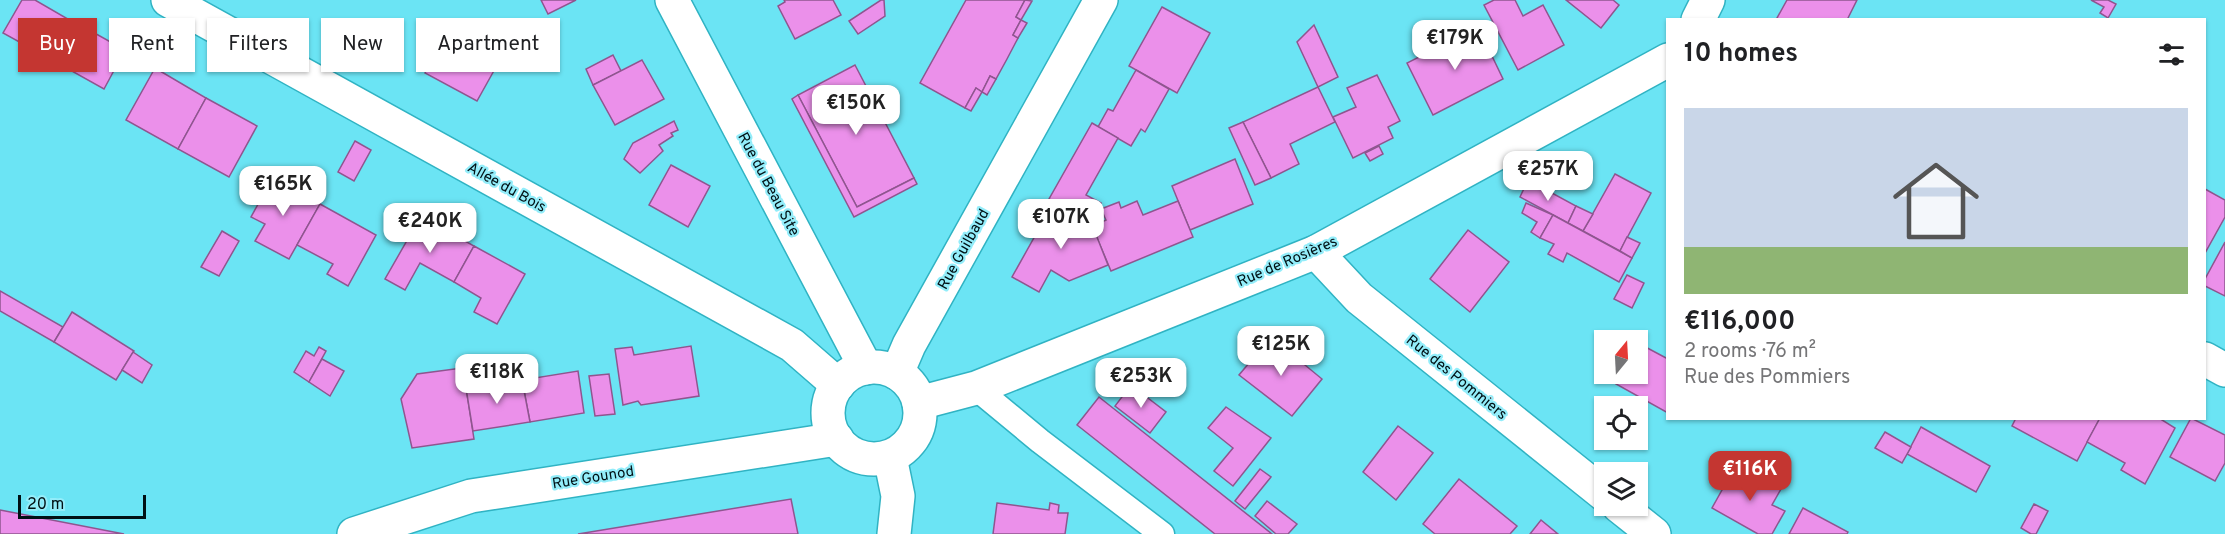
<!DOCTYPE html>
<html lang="en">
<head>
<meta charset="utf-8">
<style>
	:root { --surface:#fff; --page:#f6f6f6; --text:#202124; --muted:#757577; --line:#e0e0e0; --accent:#c43631 }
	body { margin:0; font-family:Overpass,sans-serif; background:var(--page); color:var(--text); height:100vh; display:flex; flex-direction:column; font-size:22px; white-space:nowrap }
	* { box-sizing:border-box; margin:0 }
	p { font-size:20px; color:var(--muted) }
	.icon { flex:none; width:33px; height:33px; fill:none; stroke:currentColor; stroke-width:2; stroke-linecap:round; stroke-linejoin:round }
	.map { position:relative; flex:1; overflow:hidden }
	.panel { position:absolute; left:1666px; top:18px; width:540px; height:402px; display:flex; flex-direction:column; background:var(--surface); border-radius:0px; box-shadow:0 2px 4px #0004 }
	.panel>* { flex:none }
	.hud { position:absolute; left:18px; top:18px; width:570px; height:54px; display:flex; gap:12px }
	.needle { width:39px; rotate:18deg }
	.tools { position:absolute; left:1594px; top:330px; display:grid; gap:12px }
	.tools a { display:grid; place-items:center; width:54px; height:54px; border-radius:0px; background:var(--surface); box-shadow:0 2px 4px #0004; font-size:30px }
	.scale { position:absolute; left:18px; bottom:15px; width:128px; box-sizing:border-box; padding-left:6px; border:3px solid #001014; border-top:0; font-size:16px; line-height:21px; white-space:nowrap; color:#001014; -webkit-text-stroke:4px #93edfa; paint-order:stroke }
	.price { position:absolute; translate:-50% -51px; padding:0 14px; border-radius:12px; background:#fff; color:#222; font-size:20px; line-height:39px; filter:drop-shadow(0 2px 3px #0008) }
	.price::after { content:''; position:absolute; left:50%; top:36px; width:18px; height:14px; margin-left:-9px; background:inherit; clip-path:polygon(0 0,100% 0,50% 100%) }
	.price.current { background:var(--accent); color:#fff }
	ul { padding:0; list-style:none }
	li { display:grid; align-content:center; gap:12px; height:318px; padding:0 18px }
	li+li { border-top:2px solid var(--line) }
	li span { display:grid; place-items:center; height:186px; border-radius:0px; color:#555 }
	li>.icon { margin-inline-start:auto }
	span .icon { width:108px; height:108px; fill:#fffc; stroke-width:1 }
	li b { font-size:26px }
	h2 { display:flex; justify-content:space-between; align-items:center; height:72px; padding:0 18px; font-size:26px }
	.pill { padding:0 21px; border-radius:0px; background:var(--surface); box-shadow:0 2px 4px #0004; font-size:21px; line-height:54px }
	.pill.current { background:var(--accent); color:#fff }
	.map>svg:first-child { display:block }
</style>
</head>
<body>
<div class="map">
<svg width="2225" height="534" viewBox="0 0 2225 534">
	<rect width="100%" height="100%" fill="#6be4f4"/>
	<g fill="#eb90ea" stroke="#8f558f" stroke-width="1.5">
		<polygon points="22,0 35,0 73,22 52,60 3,33"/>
		<polygon points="541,0 576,0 548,14"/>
		<polygon points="784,0 833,0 841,15 795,39 778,6 785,2"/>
		<polygon points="881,0 884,0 885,16 858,34 849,21"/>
		<polygon points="966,0 1025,0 1016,17 1021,20 1013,35 1018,38 1007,59 996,79 990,76 982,92 976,88 965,108 920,83"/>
		<polygon points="1025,0 1032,1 1021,20 1016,17"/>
		<polygon points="1494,0 1515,0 1523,16 1543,5 1564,45 1518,70 1484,5"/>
		<polygon points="1566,0 1613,0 1619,5 1601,28"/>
		<polygon points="1787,0 1857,0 1847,20 1781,20 1777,18"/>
		<polygon points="2091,0 2108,0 2116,4 2108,18 2100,13 2104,7"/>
		<polygon points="1162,7 1210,33 1177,93 1129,66"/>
		<polygon points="1021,20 1027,23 1018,38 1013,35"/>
		<polygon points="73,21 125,50 104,89 52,60"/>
		<polygon points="1314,25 1338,77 1318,87 1297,42"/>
		<polygon points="1478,27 1503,79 1433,115 1407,63"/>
		<polygon points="449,29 501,58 477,101 425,73"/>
		<polygon points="613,55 621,71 593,85 586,69"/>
		<polygon points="642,60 664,99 615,125 593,85"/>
		<polygon points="855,65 914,178 857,207 798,95"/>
		<polygon points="155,68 206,98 178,149 126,120"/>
		<polygon points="1136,70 1169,89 1145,132 1141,129 1131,146 1098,127 1108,109 1113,111"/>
		<polygon points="1377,75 1400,121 1388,127 1393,138 1353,158 1333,117 1356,107 1347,88"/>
		<polygon points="990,76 996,79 987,95 982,92"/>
		<polygon points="1318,87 1335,122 1290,144 1299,164 1271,178 1243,122"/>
		<polygon points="976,88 982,92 971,111 965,108"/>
		<polygon points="798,95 857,207 914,178 917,184 854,217 792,99"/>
		<polygon points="206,98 257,126 229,177 178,149"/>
		<polygon points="674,121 678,130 671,133 673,136 659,145 663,151 640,173 624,159 633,143"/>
		<polygon points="1243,122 1271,178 1255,185 1229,128"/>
		<polygon points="1092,123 1118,138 1086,195 1101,203 1091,222 1049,199"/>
		<polygon points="355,141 371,150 354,181 338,172"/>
		<polygon points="1379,146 1383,154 1370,161 1365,153"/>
		<polygon points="1235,159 1253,204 1190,230 1172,186"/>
		<polygon points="671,165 710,186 688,227 649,205"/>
		<polygon points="1615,174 1651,193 1620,251 1583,231"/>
		<polygon points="273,177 320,204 289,259 255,241 265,224 251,217"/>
		<polygon points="1528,180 1576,206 1568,223 1520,197"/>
		<polygon points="2205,189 2225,200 2225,217 2205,253"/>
		<polygon points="1137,201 1143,215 1178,201 1193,237 1111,271 1092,226 1106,220 1101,209 1119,202 1121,208"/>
		<polygon points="1054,202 1091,222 1108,265 1069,281 1051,270 1039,292 1012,277"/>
		<polygon points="1526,203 1553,215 1540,238 1531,232 1537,222 1522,213"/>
		<polygon points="320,204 376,235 348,286 327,274 333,264 297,245"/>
		<polygon points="1576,206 1593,214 1583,231 1568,223"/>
		<polygon points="1553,215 1632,258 1619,282 1567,253 1563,262 1548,254 1554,244 1540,238"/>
		<polygon points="421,216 474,246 454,282 420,263 405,290 385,279"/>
		<polygon points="1468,230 1509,262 1470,312 1430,279"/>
		<polygon points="222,231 239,241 219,276 201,267"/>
		<polygon points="1627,237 1640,243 1632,258 1620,251"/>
		<polygon points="2225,242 2225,296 2205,286 2205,279"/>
		<polygon points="474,246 525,274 497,324 474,312 481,298 454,282"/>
		<polygon points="1627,275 1644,283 1632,308 1614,299"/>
		<polygon points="0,291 63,327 54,342 0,311"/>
		<polygon points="72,312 134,351 116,380 54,342"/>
		<polygon points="1271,337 1322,379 1292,416 1239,375"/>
		<polygon points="1638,343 1668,359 1668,413 1616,384 1622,374 1638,374"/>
		<polygon points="691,346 699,396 641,405 638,401 623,405 615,349 632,347 634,355"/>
		<polygon points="319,347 326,351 309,382 294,372 306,351 314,356"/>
		<polygon points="133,352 152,365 142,383 122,370"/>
		<polygon points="322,359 344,371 330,396 309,382"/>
		<polygon points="477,366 479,378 471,379 473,387 466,388 474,439 412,448 401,399 417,374"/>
		<polygon points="578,371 584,413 530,422 522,380"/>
		<polygon points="609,374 615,414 595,416 589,376"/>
		<polygon points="479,378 481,385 522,380 530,422 473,431 466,388 473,387 471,379"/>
		<polygon points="1131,385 1166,412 1150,433 1115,406"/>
		<polygon points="1099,397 1272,534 1215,534 1077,425"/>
		<polygon points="1226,407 1271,438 1233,486 1214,471 1233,448 1208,428"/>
		<polygon points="2016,418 2100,418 2077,461 2012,426"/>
		<polygon points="2100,418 2159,418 2175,428 2145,484 2121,470 2125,463 2087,442"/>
		<polygon points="2191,418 2225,435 2225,463 2215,481 2170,457"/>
		<polygon points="1398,426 1433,453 1396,500 1363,472"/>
		<polygon points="1921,427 1990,466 1976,492 1907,454"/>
		<polygon points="1885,432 1911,447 1902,463 1875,448"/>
		<polygon points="1736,465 1781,489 1772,505 1785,511 1772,534 1758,534 1712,508"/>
		<polygon points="1260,469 1271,477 1245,509 1235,501"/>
		<polygon points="1459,479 1517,526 1510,534 1435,534 1423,524"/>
		<polygon points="791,499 798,534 578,534"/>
		<polygon points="1267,501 1297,524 1288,534 1276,534 1255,516"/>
		<polygon points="997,503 1049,510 1050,503 1059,505 1058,513 1068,513 1065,534 993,534"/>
		<polygon points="2034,504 2048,511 2036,534 2031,534 2021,528"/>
		<polygon points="1803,508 1848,532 1847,534 1789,534"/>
		<polygon points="0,510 124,534 0,534"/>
		<polygon points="1541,520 1558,534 1530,534"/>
	</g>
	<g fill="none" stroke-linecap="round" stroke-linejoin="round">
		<defs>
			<polyline id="lane" points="976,388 1040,441 1162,534"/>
			<g id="street">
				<polyline points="168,0 792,345 838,385"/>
				<polyline points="672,0 866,368"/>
				<polyline points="1698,20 1708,0"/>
				<polyline points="1316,252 1359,298 1605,495"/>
				<polyline points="2205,359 2225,370"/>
				<circle cx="874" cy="413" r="46"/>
				<polyline points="897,373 909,345 1101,0"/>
				<polyline points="919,403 976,388 1316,252 1668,60"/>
				<polyline points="890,457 898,496 894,534"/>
				<polyline points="1619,506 1654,534"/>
				<polyline points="354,534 471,496 837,439"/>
			</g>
		</defs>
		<use href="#lane" stroke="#30b3c3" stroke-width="27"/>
		<use href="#street" stroke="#30b3c3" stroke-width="36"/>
		<use href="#lane" stroke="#fff" stroke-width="24"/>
		<use href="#street" stroke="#fff" stroke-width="33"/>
	</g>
	<g text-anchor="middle" stroke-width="4.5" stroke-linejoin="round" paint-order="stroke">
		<g font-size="15" fill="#001014" stroke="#93edfa">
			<text transform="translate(769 184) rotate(62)" y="5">Rue du Beau Site</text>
			<text transform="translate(507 187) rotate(29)" y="5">Allée du Bois</text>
			<text transform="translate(963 249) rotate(-61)" y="5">Rue Guilbaud</text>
			<text transform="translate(1287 261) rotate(-23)" y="5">Rue de Rosières</text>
			<text transform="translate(1457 377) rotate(39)" y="5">Rue des Pommiers</text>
			<text transform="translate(593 477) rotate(-9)" y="5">Rue Gounod</text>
		</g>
	</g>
</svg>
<div class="tools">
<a><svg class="needle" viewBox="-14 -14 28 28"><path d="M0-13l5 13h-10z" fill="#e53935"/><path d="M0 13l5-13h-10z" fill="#757577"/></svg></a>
<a><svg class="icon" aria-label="locate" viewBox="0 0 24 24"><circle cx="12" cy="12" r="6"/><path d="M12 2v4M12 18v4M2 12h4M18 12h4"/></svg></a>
<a><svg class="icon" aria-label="layers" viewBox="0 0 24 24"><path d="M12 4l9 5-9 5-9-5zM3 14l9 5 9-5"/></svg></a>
</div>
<div class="scale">20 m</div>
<b class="price" style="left:1455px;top:71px">€179K</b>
<b class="price" style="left:856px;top:136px">€150K</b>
<b class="price" style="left:1548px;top:202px">€257K</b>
<b class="price" style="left:283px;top:217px">€165K</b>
<b class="price" style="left:1061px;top:250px">€107K</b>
<b class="price" style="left:430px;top:254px">€240K</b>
<b class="price" style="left:1281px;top:377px">€125K</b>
<b class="price" style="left:497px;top:405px">€118K</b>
<b class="price" style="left:1141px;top:409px">€253K</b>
<b class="price current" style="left:1750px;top:502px">€116K</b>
<div class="hud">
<a class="pill current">Buy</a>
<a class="pill">Rent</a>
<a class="pill">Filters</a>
<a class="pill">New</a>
<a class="pill">Apartment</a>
</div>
<section class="panel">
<h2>10 homes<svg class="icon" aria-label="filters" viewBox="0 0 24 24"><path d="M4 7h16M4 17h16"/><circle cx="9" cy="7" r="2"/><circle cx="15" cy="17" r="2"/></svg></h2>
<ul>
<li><span style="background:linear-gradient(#c9d6e8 75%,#8fb573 0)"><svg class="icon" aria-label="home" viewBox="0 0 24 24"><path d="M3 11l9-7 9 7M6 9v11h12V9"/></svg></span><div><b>€116,000</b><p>2 rooms · 76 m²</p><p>Rue des Pommiers</p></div></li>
</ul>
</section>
</div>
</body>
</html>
